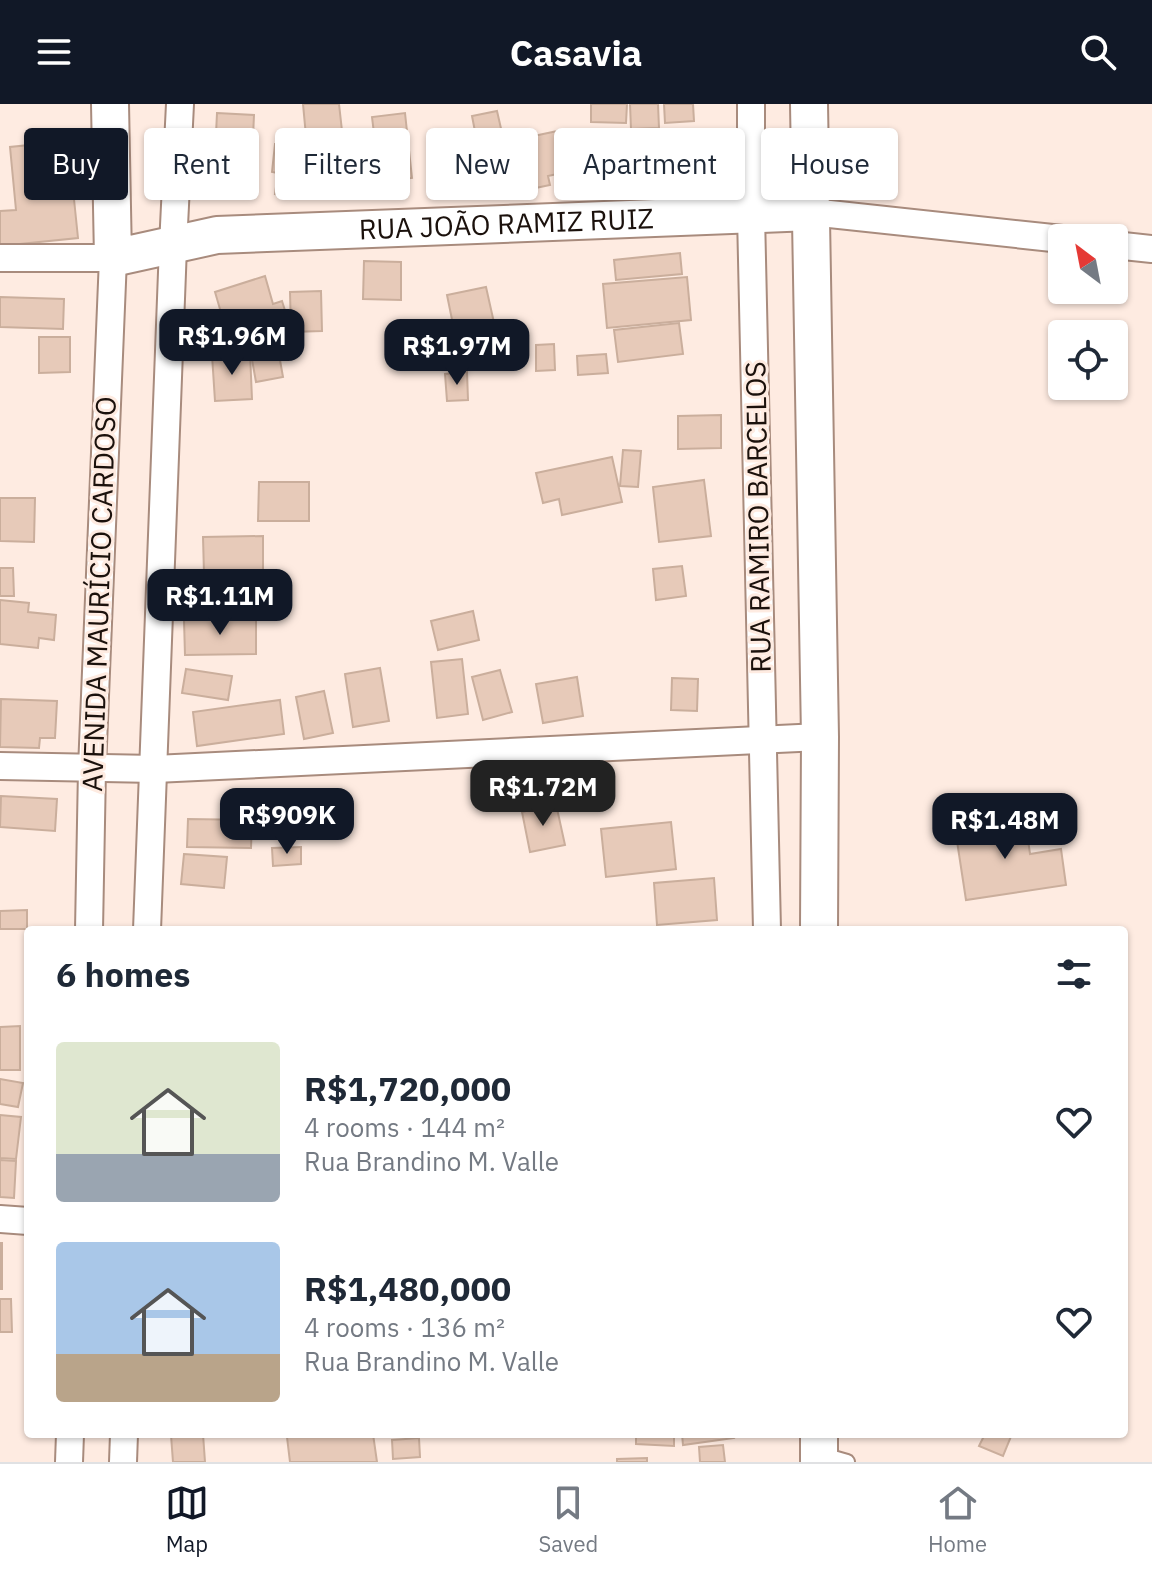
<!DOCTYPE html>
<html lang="en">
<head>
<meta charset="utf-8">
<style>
	:root { --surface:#fff; --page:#f6f6f7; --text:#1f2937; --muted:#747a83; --line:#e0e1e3; --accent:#111827 }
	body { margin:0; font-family:"IBM Plex Sans",sans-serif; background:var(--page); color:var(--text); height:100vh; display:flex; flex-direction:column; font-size:30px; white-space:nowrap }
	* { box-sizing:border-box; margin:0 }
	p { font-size:26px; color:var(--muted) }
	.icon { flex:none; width:44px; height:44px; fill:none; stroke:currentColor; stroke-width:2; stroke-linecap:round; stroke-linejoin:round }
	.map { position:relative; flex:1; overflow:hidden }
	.side { position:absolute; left:24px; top:822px; width:1104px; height:512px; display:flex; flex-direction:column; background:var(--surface); border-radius:8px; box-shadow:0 2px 6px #0004 }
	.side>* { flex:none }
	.top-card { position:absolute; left:24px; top:24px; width:1104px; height:72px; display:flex; gap:16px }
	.needle { width:52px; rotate:328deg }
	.controls { position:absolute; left:1048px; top:120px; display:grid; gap:16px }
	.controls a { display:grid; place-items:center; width:80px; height:80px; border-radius:8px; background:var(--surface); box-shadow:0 2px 6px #0004; font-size:40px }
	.price { position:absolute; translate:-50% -68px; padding:0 18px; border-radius:16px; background:var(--accent); color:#fff; font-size:26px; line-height:52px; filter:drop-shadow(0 2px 4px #0008) }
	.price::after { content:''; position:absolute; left:50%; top:48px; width:24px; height:18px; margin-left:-12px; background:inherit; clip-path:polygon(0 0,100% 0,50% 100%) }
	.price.current { background:#222; color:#fff }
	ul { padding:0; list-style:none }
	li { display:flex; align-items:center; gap:24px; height:200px; padding:0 32px }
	li span { display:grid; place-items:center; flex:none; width:224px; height:160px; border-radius:8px; color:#555 }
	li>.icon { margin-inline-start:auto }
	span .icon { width:96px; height:96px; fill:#fffc; stroke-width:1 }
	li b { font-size:34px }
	h2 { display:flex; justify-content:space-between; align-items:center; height:96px; padding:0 32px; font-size:34px }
	.tag { padding:0 28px; border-radius:8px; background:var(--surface); box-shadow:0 2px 6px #0004; font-size:28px; line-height:72px }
	.tag.current { background:var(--accent); color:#fff }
	header { display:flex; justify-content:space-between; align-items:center; height:104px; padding:0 32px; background:var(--accent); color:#fff; font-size:36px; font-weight:800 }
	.menu { display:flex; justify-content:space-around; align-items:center; height:112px; border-top:2px solid var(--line); background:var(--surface); font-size:22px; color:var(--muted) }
	.menu a { display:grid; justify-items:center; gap:4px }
	.menu .current { color:var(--accent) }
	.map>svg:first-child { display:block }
</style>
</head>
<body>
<header><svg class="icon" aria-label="menu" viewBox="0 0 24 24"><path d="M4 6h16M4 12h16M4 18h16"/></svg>Casavia<svg class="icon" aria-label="search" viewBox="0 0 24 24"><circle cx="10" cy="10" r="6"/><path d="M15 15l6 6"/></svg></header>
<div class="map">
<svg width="1152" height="1358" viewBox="0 0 1152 1358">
	<rect width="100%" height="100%" fill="#feebe1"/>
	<g fill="#e7cab9" stroke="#caae9c" stroke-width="2">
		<polygon points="303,0 339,0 342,27 306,32"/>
		<polygon points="591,0 627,0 626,19 591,18"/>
		<polygon points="630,0 658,0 659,24 631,25"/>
		<polygon points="664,0 693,0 694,17 665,19"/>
		<polygon points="497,7 505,42 479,48 472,12"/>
		<polygon points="217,9 254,11 253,33 216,30"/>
		<polygon points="405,9 412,74 380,78 372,13"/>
		<polygon points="562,26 571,67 548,72 550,81 526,86 515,36"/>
		<polygon points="68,37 78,134 0,142 0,107 16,106 10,43"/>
		<polygon points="275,40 308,44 303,93 275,90 278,69 272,68"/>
		<polygon points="217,51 253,53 250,83 214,81"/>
		<polygon points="680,149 682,170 616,176 614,156"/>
		<polygon points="364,157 401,158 401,196 363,195"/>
		<polygon points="265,172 273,200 282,197 288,216 229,236 215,188"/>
		<polygon points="687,173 691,216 607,224 603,180"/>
		<polygon points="486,183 499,241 459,250 447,191"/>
		<polygon points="321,187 322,227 291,228 290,188"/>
		<polygon points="0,193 64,195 63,225 0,223"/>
		<polygon points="679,219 683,250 618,258 614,226"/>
		<polygon points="39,233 70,233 70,268 39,269"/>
		<polygon points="554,240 555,266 536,267 536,241"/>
		<polygon points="278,245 283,273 256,278 251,250"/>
		<polygon points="250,249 252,295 215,297 212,251"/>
		<polygon points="606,250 608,269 578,271 577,252"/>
		<polygon points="467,268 468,296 447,297 445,270"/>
		<polygon points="721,311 721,344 678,345 678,312"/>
		<polygon points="623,346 641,347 638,383 620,382"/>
		<polygon points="612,353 622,398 562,411 559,395 543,399 536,369"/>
		<polygon points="704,376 711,432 659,438 653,383"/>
		<polygon points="259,378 309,378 309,417 258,417"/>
		<polygon points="0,394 35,394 34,438 0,437"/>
		<polygon points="263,432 263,468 204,470 203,433"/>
		<polygon points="682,462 686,492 656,496 653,465"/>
		<polygon points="0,464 13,464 14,492 0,492"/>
		<polygon points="0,496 29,499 28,508 56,511 54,536 39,534 38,544 0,540"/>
		<polygon points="473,507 479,536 438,546 431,517"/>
		<polygon points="256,514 256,550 185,551 184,516"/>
		<polygon points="462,555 468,610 437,614 431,558"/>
		<polygon points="380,564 389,617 353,623 345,570"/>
		<polygon points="186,565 232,572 228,596 182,589"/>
		<polygon points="500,566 512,608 483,616 472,573"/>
		<polygon points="577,573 583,612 543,619 536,580"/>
		<polygon points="672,574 698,575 697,607 671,606"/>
		<polygon points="324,587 333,629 304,635 296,593"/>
		<polygon points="1,595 57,597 55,634 40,634 39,644 0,643"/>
		<polygon points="280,596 284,630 197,642 193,608"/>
		<polygon points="1,692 57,695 55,727 0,723"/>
		<polygon points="556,700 565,741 530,748 522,708"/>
		<polygon points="1025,714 1030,750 1061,745 1066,781 966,796 955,724"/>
		<polygon points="188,715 252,716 251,744 187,743"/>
		<polygon points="671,718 676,765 606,773 601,725"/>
		<polygon points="301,743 301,760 273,762 272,744"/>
		<polygon points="184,750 227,753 224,784 181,780"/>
		<polygon points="714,774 717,816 657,821 654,779"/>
		<polygon points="27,806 27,825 0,825 0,807"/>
		<polygon points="20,922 20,966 0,966 0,923"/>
		<polygon points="0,975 23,979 18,1003 0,1000"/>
		<polygon points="0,1011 21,1013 16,1055 0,1054"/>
		<polygon points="0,1056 16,1057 14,1094 0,1093"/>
		<rect x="0" y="1139" width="2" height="46"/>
		<polygon points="0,1195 11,1195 12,1228 0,1228"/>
		<polygon points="203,1330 205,1358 173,1358 171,1331"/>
		<polygon points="306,1330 373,1330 377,1358 290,1358 287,1333"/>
		<polygon points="636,1330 674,1330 674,1342 636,1340"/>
		<polygon points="682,1330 733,1330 734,1334 683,1341"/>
		<polygon points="985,1330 1012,1330 1003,1352 979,1342"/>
		<polygon points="419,1334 420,1353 393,1355 392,1336"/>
		<polygon points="723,1341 725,1358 700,1358 699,1343"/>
		<polygon points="647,1354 647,1358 617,1358 617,1355"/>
	</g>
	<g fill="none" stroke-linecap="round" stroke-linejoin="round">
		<defs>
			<polyline id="lane" points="819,1350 847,1358"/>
			<g id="street">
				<polyline points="751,0 751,111 767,826"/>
				<polyline points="811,108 1062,135"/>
				<polyline points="1114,141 1152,145"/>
				<polyline points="0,154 113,154 92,665 89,826"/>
				<polyline points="0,662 155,665 820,633"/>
				<polyline points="147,826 173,142 180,0"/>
				<polyline points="0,1115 28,1117"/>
				<polyline points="69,1358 70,1330"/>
				<polyline points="123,1358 124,1330"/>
			</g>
			<g id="secondary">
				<path id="s1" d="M110,0L113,154L217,131L811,108"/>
				<polyline points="809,0 820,633 819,826"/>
				<polyline points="819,1330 819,1358"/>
			</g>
		</defs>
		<use href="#lane" stroke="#a88b7d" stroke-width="18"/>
		<use href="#street" stroke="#a88b7d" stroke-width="30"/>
		<use href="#secondary" stroke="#a88b7d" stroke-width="40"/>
		<use href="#lane" stroke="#fff" stroke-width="14"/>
		<use href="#street" stroke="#fff" stroke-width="26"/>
		<use href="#secondary" stroke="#fff" stroke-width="36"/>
	</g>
	<g text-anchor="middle" stroke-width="6" stroke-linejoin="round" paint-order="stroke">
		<g font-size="28" fill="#1b110c" stroke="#feebe1">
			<text dy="10" stroke="none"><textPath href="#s1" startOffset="550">RUA JOÃO RAMIZ RUIZ</textPath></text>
			<text transform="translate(758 413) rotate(-91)" y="10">RUA RAMIRO BARCELOS</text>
			<text transform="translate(99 490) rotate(-88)" y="10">AVENIDA MAURÍCIO CARDOSO</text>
		</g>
	</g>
</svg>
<div class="controls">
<a><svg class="needle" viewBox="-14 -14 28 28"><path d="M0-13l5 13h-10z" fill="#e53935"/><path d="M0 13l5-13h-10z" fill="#747a83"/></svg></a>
<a><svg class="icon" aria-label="locate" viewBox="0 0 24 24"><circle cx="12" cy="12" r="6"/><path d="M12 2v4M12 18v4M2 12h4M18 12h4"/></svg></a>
</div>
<b class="price" style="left:232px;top:273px">R$1.96M</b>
<b class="price" style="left:457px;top:283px">R$1.97M</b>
<b class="price" style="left:220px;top:533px">R$1.11M</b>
<b class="price current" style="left:543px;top:724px">R$1.72M</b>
<b class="price" style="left:287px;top:752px">R$909K</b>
<b class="price" style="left:1005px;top:757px">R$1.48M</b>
<div class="top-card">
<a class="tag current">Buy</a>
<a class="tag">Rent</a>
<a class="tag">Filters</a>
<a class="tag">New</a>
<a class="tag">Apartment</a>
<a class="tag">House</a>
</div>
<section class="side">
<h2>6 homes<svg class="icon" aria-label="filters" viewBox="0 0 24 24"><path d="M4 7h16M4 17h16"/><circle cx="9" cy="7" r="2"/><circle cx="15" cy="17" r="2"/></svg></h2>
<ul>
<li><span style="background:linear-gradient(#dfe7d0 70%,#9aa5b1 0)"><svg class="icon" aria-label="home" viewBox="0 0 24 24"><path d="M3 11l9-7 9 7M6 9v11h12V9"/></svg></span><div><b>R$1,720,000</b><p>4 rooms · 144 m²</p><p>Rua Brandino M. Valle</p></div><svg class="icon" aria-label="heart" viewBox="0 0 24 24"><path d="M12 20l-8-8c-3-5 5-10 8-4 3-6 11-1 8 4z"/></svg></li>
<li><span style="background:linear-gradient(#a9c7e8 70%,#b9a48a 0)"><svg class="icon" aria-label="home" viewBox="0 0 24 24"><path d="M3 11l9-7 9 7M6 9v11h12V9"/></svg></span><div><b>R$1,480,000</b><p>4 rooms · 136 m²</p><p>Rua Brandino M. Valle</p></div><svg class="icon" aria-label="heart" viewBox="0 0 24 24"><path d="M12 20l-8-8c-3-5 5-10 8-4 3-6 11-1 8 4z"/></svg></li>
</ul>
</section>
</div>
<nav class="menu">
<a class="current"><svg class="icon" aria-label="map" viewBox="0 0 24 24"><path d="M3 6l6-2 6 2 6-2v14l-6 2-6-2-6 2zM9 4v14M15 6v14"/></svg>Map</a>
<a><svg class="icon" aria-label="saved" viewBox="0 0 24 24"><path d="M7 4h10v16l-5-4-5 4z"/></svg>Saved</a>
<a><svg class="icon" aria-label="home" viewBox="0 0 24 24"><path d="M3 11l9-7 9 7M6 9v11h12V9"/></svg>Home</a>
</nav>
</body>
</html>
